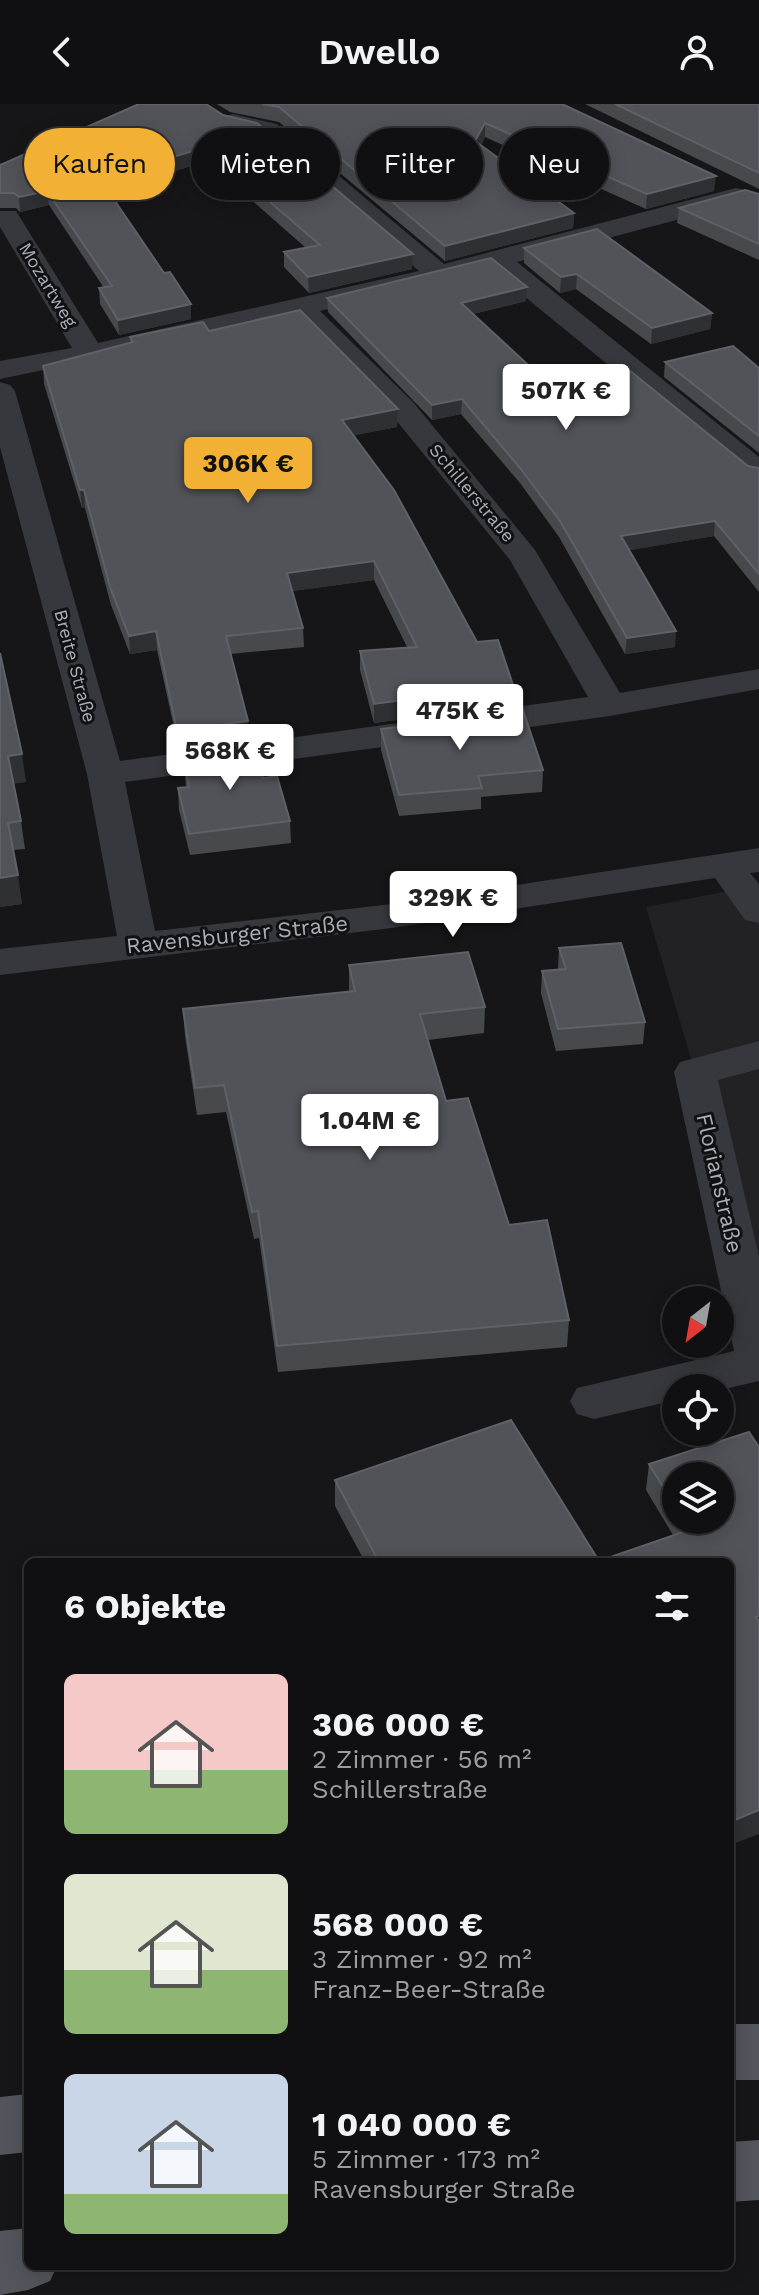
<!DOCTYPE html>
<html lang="de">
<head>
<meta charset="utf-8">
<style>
	:root { --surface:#101012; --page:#19191b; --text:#f1f3f6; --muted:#9c9d9f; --line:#303032; --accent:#f2b134 }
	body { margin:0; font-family:"Work Sans",sans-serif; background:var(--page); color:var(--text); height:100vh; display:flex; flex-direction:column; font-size:30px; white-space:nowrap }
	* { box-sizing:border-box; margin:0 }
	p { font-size:26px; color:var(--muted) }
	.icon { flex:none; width:44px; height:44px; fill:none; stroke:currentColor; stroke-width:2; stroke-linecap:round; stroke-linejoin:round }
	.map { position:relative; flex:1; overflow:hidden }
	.side { position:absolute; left:24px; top:1454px; width:710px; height:712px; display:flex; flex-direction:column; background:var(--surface); border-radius:12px; box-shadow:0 4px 20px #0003,0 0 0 2px var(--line) }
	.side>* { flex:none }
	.guide { position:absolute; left:24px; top:24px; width:712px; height:72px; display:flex; gap:16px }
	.needle { width:52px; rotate:211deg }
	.controls { position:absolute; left:662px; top:1182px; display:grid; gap:16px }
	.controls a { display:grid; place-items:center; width:72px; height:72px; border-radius:50%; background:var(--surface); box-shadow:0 4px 20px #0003,0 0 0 2px var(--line); font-size:40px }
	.price { position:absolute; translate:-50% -68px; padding:0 18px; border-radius:8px; background:#fff; color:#222; font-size:26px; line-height:52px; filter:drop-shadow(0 2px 4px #0008) }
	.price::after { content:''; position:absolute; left:50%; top:48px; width:24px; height:18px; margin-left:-12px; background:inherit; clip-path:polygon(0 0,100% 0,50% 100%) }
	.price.active { background:var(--accent); color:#111 }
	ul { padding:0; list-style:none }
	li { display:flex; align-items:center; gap:24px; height:200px; padding:0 40px }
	li span { display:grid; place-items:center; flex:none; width:224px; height:160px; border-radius:12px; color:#555 }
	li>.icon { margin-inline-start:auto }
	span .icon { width:96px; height:96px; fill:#fffc; stroke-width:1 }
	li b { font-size:34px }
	h2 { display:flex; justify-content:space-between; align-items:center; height:96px; padding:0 40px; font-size:34px }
	.chip { padding:0 28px; border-radius:36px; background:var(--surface); box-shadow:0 4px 20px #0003,0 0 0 2px var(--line); font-size:28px; line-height:72px }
	.chip.active { background:var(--accent); color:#111 }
	header { display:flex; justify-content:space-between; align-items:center; height:104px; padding:0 40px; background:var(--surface); font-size:36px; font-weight:600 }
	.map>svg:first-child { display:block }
</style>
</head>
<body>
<header><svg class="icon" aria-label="back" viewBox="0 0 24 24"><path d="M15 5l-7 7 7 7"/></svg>Dwello<svg class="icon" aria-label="person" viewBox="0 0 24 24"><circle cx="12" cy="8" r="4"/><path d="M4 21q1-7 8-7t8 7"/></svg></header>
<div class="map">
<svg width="759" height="2191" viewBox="0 0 759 2191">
	<rect width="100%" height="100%" fill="#161618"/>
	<polygon fill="#222225" points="759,781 759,1254 695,968 646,803"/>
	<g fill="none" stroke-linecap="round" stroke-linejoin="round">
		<g fill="#37383d" fill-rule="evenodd">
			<polygon points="233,10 277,20 444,160 736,84 745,86 749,92 745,98 517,158 759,353 759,377 748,375 491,165 320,207 413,298 535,446 620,589 759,565 759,585 610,612 125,678 155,827 392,800 759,744 759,768 750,769 759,780 759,819 745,816 715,774 392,824 0,871 0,845 117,832 87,670 0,343 0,278 10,281 15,287 120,657 588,593 510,456 391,310 295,214 0,275 0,257 72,244 0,123 0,107 16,107 98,239 419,167 259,31 224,22 221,17 224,12"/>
			<polygon points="759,937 759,965 718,976 759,1153 759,1277 720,1286 676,1284 676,1296 594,1315 577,1310 570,1297 577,1284 734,1247 674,968 680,958"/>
		</g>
		<g fill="#53555c" fill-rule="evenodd">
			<rect x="730" y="1920" width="29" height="56"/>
			<polygon points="28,1990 28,2048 0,2051 0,1993"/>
			<polygon points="759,2036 759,2096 730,2098 730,2038"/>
			<polygon points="28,2124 28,2162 57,2162 50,2177 28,2186 0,2191 0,2127"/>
		</g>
	</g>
	<g fill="#47494d" fill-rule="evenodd">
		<polygon points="139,0 412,165 309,189 284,163 284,148 306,144 207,57 109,88 164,169 191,200 191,215 119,231 100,200 99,184 104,184 49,101 20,108 16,104 0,104 0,61"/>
		<polygon points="217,0 562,0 714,87 646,105 485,33 481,41 574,109 573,124 445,157 279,18 230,8"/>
		<polygon points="585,0 759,0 759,85"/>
		<polygon points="759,90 759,156 677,119 679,104"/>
		<polygon points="524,144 712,209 710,225 651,240 576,185 560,189 524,159"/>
		<polygon points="327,194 526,197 473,210 552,283 748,362 759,364 759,488 714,432 629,446 675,543 625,550 559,433 520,379 461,310 432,316 328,208"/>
		<polygon points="209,227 398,305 397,323 353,331 477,538 513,600 374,619 360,566 360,547 407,543 374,476 292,487 303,524 304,543 230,550 249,636 179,646 157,546 130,550 111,501 85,404 82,404 44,280 43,262 130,239 130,233"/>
		<polygon points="665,258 759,264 759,349 664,273"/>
		<polygon points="0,549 26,678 13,679 21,717 25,745 13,746 22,800 0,803"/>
		<polygon points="381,625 543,666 542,688 481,693 481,705 399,712 381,646"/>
		<polygon points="183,651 263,674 290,717 291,739 190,751 179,706 178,684 186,683"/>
		<polygon points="559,844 645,918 643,940 556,947 541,889 542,867 558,865"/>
		<polygon points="349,861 485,903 484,929 428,936 446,997 509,1121 569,1216 567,1243 278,1268 259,1134 254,1135 226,1008 197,1011 185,932 183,905 349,887"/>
		<path d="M749,1328L730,1458H365L335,1402V1376L599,1457L673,1431L646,1386L649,1360ZM676,1372L720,1416H676Z"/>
	</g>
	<g fill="#2f3033">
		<polygon points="485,19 485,33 475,51 475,37"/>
		<polygon points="206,43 207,57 101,90 100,75"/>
		<polygon points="716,72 714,87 646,105 647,90"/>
		<polygon points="47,87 49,101 20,108 19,93"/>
		<polygon points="574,109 573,124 445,157 445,142"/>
		<polygon points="413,150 412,165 309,189 308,173"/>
		<polygon points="577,170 576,185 560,189 561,173"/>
		<polygon points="527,183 526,197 460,213 461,199"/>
		<polygon points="191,200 191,215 119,231 118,216"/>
		<polygon points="712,209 710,225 651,240 652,224"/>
		<polygon points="462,295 461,310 432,316 432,301"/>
		<polygon points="398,305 397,323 342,334 342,316"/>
		<polygon points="80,386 84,386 85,404 82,404"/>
		<polygon points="715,417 714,432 620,448 621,432"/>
		<polygon points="374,457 374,476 287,488 287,469"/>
		<polygon points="156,527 157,546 130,550 129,532"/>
		<polygon points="676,527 675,543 625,550 627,534"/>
		<polygon points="513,581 513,600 374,619 374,600"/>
		<polygon points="248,617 249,636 179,646 177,627"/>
		<polygon points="22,650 26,678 11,680 8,652"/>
		<polygon points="18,771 22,800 0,803 0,774"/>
		<polygon points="759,1706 759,1730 730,1741 730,1718"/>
	</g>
	<g fill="#525359" stroke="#5f6168" stroke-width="2">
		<polygon points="139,0 206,0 223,11 257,19 413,150 308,173 284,148 320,141 206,43 100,75 164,169 170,168 191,200 118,216 99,184 112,182 47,87 19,93 14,89 0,89 0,61"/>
		<polygon points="262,0 562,0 716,72 647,90 485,19 475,37 574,109 445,142 279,3"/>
		<polygon points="615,0 759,0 759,69"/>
		<polygon points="745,86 759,90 759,140 679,104"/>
		<polygon points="597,125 712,209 652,224 577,170 561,173 524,144"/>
		<polygon points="491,154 527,183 461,199 552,283 629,266 748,362 759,364 759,470 715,417 621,432 676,527 627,534 560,417 520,364 462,295 432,301 327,194"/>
		<polygon points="300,206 398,305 342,316 394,386 477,538 498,536 513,581 374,600 360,547 417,543 374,457 287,469 303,524 226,532 248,617 177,627 156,527 129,532 110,483 84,386 80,386 43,262 133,238 130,233 203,218 209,227"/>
		<polygon points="733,242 759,264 759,332 665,258"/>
		<polygon points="0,549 22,650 8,652 21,717 8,719 18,771 0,774"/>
		<polygon points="523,606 543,666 478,672 482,684 399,691 381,625"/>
		<polygon points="255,642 263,674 277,672 290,717 189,730 178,684 189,683 183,651"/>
		<polygon points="621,839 645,918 558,925 542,867 566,865 559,844"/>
		<polygon points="468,848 485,903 420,910 446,997 468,994 509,1121 547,1116 569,1216 277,1242 258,1107 252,1108 224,981 195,984 183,905 355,887 349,861"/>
		<polygon points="511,1316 599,1457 689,1426 683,1416 720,1416 720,1372 676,1372 676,1404 649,1360 749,1328 759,1343 759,1512 756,1513 759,1517 759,1706 730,1718 730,1458 379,1458 335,1376"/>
	</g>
	<g text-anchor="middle" stroke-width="6" stroke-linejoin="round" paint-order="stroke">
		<g font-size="18" fill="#a8adb8" stroke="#111113">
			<text transform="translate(48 181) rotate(59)" y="6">Mozartweg</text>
			<text transform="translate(472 389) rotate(50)" y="6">Schillerstraße</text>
			<text transform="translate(75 562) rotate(75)" y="6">Breite Straße</text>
		</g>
		<g font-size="22" fill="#a8adb8" stroke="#111113">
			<text transform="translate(237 830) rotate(-6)" y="8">Ravensburger Straße</text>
			<text transform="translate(720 1079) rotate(77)" y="8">Florianstraße</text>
		</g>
	</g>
</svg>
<div class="controls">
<a><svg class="needle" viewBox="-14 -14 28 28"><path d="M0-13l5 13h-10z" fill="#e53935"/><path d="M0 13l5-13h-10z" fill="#9c9d9f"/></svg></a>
<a><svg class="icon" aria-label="locate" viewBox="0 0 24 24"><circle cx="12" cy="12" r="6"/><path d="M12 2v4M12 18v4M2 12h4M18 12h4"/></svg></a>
<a><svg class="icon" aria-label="layers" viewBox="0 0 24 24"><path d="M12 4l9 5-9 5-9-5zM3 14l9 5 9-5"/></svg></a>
</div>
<b class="price" style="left:566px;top:328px">507K €</b>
<b class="price active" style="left:248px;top:401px">306K €</b>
<b class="price" style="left:460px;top:648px">475K €</b>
<b class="price" style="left:230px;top:688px">568K €</b>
<b class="price" style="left:453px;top:835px">329K €</b>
<b class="price" style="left:370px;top:1058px">1.04M €</b>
<div class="guide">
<a class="chip active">Kaufen</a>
<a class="chip">Mieten</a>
<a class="chip">Filter</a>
<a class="chip">Neu</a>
</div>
<section class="side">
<h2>6 Objekte<svg class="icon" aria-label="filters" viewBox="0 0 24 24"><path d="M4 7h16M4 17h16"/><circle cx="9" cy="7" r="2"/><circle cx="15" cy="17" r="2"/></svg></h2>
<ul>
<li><span style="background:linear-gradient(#f6c9c9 60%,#8fb573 0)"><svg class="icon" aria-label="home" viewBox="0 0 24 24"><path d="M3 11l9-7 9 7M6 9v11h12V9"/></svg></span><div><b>306 000 €</b><p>2 Zimmer · 56 m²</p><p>Schillerstraße</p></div></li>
<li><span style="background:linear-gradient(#dfe7d0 60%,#8fb573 0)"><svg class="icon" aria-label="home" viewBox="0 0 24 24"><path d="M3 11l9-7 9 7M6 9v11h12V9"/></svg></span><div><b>568 000 €</b><p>3 Zimmer · 92 m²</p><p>Franz-Beer-Straße</p></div></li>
<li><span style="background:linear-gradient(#c9d6e8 75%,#8fb573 0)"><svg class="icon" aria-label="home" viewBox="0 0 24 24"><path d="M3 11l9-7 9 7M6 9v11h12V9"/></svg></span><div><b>1 040 000 €</b><p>5 Zimmer · 173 m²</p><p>Ravensburger Straße</p></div></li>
</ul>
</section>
</div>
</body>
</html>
